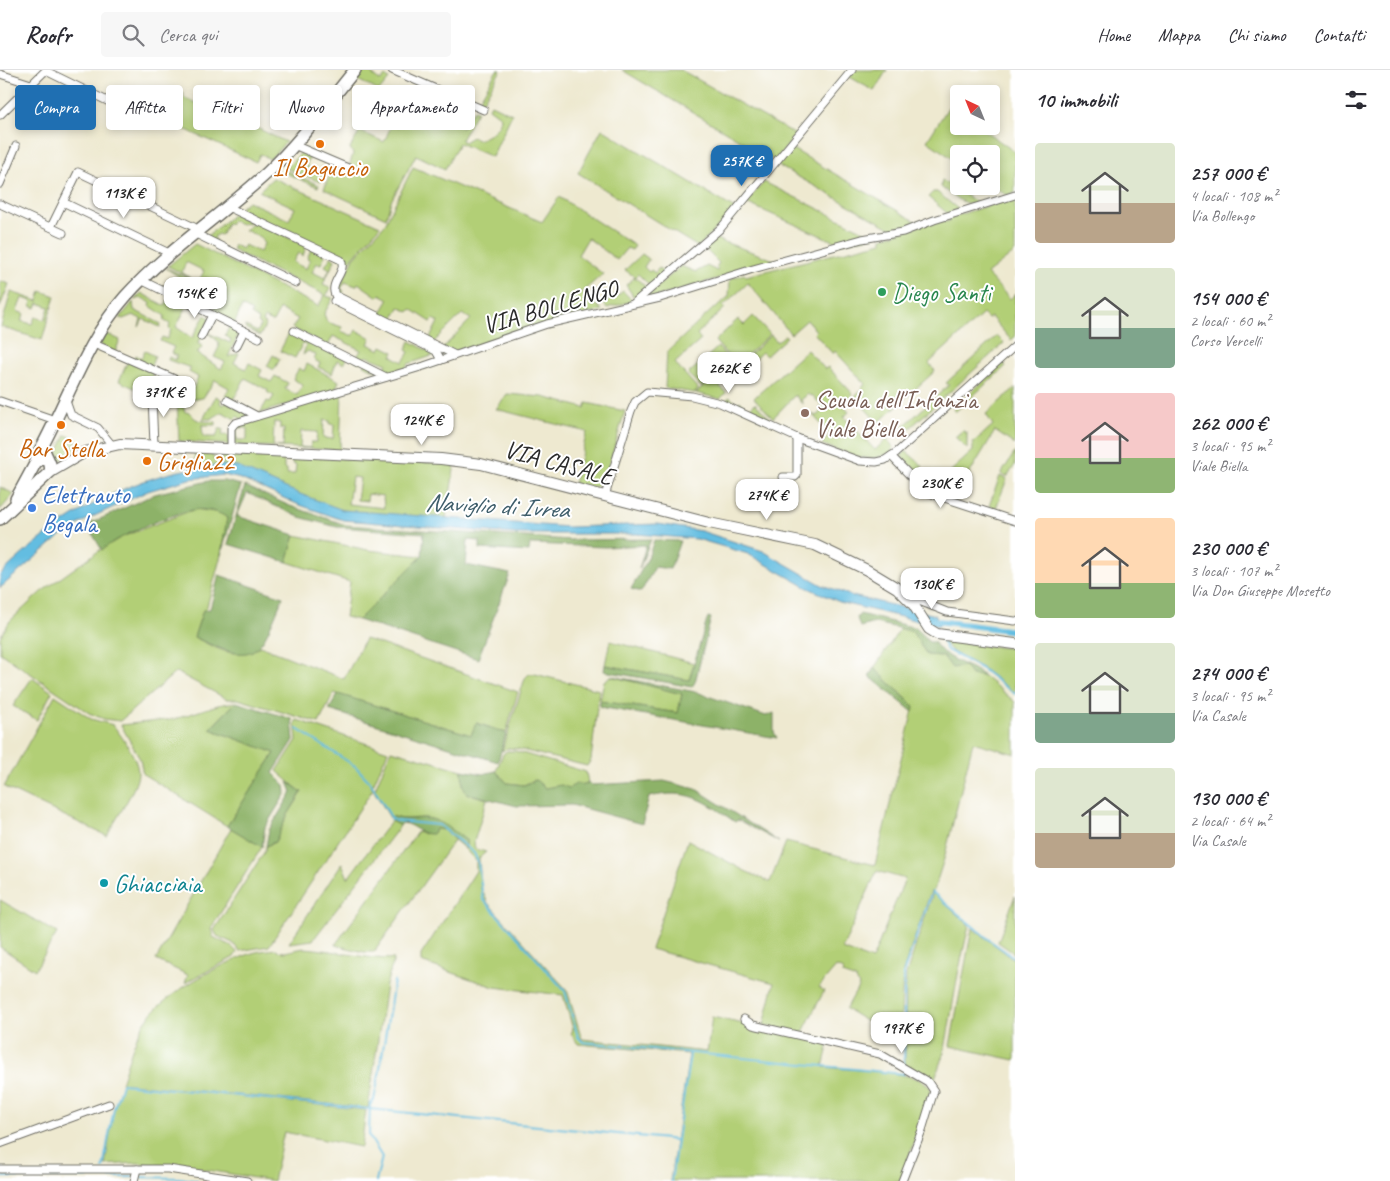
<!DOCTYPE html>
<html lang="it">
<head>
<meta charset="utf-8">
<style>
	:root { --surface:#fff; --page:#f7f7f7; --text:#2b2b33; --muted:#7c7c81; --line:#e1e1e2; --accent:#1f6fb2 }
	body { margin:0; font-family:Caveat,sans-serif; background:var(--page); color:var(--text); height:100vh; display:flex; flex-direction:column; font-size:19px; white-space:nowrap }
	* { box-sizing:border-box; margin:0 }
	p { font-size:16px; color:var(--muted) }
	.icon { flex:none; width:28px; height:28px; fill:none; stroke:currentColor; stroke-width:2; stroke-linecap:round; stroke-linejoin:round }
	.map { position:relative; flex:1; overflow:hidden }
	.panel { display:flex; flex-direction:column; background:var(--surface); width:375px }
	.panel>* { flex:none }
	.hud { position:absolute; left:15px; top:15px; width:475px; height:45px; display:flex; gap:10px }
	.needle { width:32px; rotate:317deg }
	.controls { position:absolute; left:950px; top:15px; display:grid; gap:10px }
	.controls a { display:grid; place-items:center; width:50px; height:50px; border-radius:5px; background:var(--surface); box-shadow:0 2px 8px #0003; font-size:25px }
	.price { position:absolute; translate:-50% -42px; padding:0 11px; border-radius:10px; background:#fff; color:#222; font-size:16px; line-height:32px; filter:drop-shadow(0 1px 2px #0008) }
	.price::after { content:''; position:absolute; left:50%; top:30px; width:15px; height:11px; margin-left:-8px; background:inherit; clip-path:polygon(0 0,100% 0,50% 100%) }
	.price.current { background:var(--accent); color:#fff }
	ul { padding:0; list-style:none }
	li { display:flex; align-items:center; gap:15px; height:125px; padding:0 20px }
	li span { display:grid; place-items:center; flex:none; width:140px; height:100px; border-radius:5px; color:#555 }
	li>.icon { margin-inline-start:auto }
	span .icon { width:60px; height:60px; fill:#fffc; stroke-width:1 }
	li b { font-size:21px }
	h2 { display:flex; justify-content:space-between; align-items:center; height:60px; padding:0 20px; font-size:21px }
	.tag { padding:0 18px; border-radius:5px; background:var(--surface); box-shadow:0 2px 8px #0003; font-size:18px; line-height:45px }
	.tag.current { background:var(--accent); color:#fff }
	header { display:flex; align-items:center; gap:30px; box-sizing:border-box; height:70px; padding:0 25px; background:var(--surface); border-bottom:1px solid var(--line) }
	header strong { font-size:24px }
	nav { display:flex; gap:28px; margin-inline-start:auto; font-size:18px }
	.search { width:350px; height:45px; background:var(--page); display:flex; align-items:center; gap:12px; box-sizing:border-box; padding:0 18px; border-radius:5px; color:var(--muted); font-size:19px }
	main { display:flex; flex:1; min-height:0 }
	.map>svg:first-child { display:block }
</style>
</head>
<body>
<header>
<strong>Roofr</strong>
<div class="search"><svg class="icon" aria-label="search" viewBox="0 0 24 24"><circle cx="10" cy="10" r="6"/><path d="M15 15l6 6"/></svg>Cerca qui</div>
<nav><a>Home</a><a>Mappa</a><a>Chi siamo</a><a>Contatti</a></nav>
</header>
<main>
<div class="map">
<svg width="1015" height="1111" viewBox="0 0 1015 1111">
	<rect width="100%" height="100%" fill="#fff"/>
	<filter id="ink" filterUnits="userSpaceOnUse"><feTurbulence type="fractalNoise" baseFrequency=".02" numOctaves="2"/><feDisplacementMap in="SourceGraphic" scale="10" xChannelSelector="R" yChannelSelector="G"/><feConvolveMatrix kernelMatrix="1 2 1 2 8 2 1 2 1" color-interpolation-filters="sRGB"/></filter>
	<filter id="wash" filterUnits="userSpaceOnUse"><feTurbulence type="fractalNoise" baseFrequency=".0096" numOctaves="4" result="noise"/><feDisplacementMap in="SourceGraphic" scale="20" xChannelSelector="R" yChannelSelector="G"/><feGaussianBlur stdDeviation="1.12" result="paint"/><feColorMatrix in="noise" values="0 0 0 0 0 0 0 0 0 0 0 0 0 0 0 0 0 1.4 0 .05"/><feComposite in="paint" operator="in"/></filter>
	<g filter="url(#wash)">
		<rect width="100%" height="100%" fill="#eee9d0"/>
		<g fill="#b2cf76" stroke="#6e7d50" fill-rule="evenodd">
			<polygon points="363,0 371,0 370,3 381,11 385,6 389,9 379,21 356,9"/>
			<polygon points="497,0 501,0 480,36 477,34"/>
			<polygon points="622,0 681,0 796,65 775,91"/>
			<polygon points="853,0 887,0 874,21 848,6"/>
			<polygon points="176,20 184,24 183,27 225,46 224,49 231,52 234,47 286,72 270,89 260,84 256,92 156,46"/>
			<path d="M390,25L462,58L474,40L477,41L461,70L464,72L472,67L477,70C488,67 500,59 501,47L489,38L491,34L512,44L492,87L459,73L445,99L416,85L391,131L386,148L324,119L334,95L339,97L336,103L346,106L353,84L350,78L359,63L354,61L355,59L384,72L392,54L398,57L402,48L378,38Z"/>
			<polygon points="949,36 959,43 959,56 978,56 1015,82 1015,123 1006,125 991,115 991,84 959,84 959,93 927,71"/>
			<polygon points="602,59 735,139 698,177 578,103"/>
			<polygon points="791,78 920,154 897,162 777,95"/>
			<polygon points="303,81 325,91 311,85 306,96 320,102 323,96 327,98 320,112 286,98"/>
			<polygon points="413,97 542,152 559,127 635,176 632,180 627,178 617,190 588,168 578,185 603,204 582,222 602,240 455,283 443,278 471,249 462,244 434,272 429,270 438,252 433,249 431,252 411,239 409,242 399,237 392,252 379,246 389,229 380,224 378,227 358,213 356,216 345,212 341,219 344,221 341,226 336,224 354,188 385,154"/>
			<polygon points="285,100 319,115 318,117 283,102"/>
			<polygon points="273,108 380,156 349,192 238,140 248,131 289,150 295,138 259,121"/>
			<path d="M942,110L981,135C965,136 953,127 941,117Z"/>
			<polygon points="764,112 874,166 840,174 746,133"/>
			<polygon points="933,122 937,122 958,139 948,144 928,127"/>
			<polygon points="1015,127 1015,182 987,204 1010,229 1015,224 1015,267 1011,270 991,247 988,249 983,244 929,293 935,301 878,353 855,327 865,314 835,281 833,284 814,263 816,261 807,250 791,264 748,213 723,236 725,238 697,264 701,270 675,293 698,319 695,323 665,318 667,282 714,238 715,239 729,226 730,209 744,204 746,206 882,172 882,168 941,149 946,152 949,151 949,148"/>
			<polygon points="235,143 250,150 248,153 241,154 232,150 229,154 227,153 221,165 218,164 214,167 216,172 206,167"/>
			<polygon points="255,152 306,176 303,186 298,183 293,192 306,199 310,190 307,188 312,178 325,185 321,194 317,193 312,202 325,208 330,199 325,196 331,187 335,190 323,214 331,218 326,226 333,228 324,244 327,252 342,257 341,261 353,266 356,260 371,268 368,274 380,280 382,276 394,282 392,286 403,292 409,282 406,280 410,271 435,285 408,294 406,299 386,306 364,295 368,291 372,292 371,297 382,302 387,294 366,286 360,293 355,290 361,280 333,266 328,276 292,258 298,249 280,239 273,252 264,248 263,252 266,254 260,266 245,258 246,256 257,262 261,255 258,253 259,250 251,245 252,242 242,236 235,253 214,243 216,238 209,234 217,213 205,207 199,222 196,220 191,231 173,223 181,208 166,198 194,211 200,209 204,201 186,192 182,202 190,208 168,196 195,174 318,236 325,225 232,180 234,175 242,179 244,175 260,182 264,174 260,167 245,160"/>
			<polygon points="713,168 777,191 641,231 681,196 696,202 707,196 717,201 718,199 716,197 719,193 703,177"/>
			<polygon points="642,184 649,189 644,197 649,202 651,200 655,203 659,198 666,203 650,216 638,204 635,207 647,218 635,229 626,215 635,207 625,200"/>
			<polygon points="0,211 9,214 0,237"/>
			<path d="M41,221L55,226L42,270L1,257L11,222L38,231ZM22,228L32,231L31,236L36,238L38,233L49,237L45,250L35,247L32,254L21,251L24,244L17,241Z"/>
			<polygon points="623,221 633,231 607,238 604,234 615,224 617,226"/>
			<path d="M141,223L165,236L170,227L187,236L176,257L192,268L205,245L210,248L198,274L203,276L197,283L221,299L225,292L214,287L219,277L218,271L208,263L230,273L231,270L225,265L230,256L240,261L228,287L239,283L234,293L246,299L249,293L262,300L259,306L271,312L275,306L288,313L285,319L297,325L303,315L293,309L299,298L304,301L307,294L339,311L335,320L260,343L267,331L270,332L274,326L267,322L268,320L245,308L233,331L225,326L229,318L215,310L203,328L181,329L182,338H184L185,342L191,343C195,353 206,351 216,352V355H202L203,367H216L219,359H223L222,365H228L230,375L179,371L177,328L154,329L153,327L166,322L171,309L193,319L198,307L189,302L191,298L168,290L169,287L175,290L177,286L171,283L174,277L160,271L162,267L167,269L171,260L169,258L170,254L163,250L165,246L150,236L151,233L142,228L134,230Z"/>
			<polygon points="133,232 134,240 161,254 160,257 143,249 139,257 141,249 133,245 123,249 120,248"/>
			<polygon points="753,246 770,264 736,295 715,271 738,249 744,255"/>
			<polygon points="290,261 347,289 344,294 337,290 332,304 318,297 320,293 314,290 316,285 308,281 303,285 306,275 303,273 295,288 280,281"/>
			<polygon points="105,263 120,270 115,282 100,275"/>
			<polygon points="771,265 777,272 785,265 787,267 766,286 762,282 734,308 730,303"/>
			<polygon points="997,266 1004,273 900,367 896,363 949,315 946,313"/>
			<polygon points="718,277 735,296 729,302 724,296 701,317 688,304"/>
			<path d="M807,280L825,299L828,297L853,324L842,335L849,342L844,347L875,380L887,369L894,378L892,381C869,397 844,382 821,374L830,364L812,344L816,346L822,341L820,338L822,336L812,325L810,326L808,324L801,330L803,335L795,325L773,348L754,328Z"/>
			<polygon points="145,281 155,286 150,298 133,290 136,285 141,288"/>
			<polygon points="273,285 280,289 274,300 267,296"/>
			<polygon points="128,291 154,302 145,323 119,311"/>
			<polygon points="1003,293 1006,296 955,342 953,339"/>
			<polygon points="713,308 726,323 720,329 696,323"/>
			<polygon points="1015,318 1015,375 995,361 968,406 961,427 927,415 921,408 926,403 931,409 939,412 973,381 973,373 993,355 986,344"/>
			<path d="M342,322L340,380L235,375L234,357ZM324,350L330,351V354L334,355L333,369L323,368ZM274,352L280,353V358L284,359L283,377L273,376ZM237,358H247V370H237ZM301,361L317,362L316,372H311L310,378L300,377Z"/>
			<polygon points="507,324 543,327 585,338 587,333 625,341 604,412 592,419 574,414 587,362 496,339"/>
			<polygon points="216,326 221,329 220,333 224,335 226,332 253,346 241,349 237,346 235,349 222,342 211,349 203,349"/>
			<polygon points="730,327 737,334 740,331 748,340 755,333 770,349 726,330"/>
			<polygon points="963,360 965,363 967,361 967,379 955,367"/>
			<polygon points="66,365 77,370 74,377 80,380 59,391 53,384 57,384"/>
			<path d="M195,381H207L212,384L214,389H221L227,383L455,394L446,448C413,445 376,447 343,440C292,429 249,388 195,398ZM284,390L292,391V394L296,395L295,404H287V399H284ZM352,407L360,408L357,430L367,431L368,424L383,426L384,438L348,434Z"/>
			<polygon points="906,381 923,396 916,402 901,386"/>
			<polygon points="1015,382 1015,395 1007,407 1001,404"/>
			<polygon points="1000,406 1007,409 996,438 989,436"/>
			<polygon points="0,417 14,424 0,440"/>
			<path d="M195,439L221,443L227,448L221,485L206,540H203L194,567C216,578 237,592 260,576L344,609L365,569L372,571L518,622L506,663L477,653L471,665L334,623L319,653L238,629H227L176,602L120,651L104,649L89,643L0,583V567L10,551L41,522L114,470Z"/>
			<polygon points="295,465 368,480 422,486 358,550 345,547 350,512 287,492"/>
			<path d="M900,559L912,561L927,585L943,586L952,597L965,596L971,605L984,606L1015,632V684L973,672L944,789L933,823L969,855L958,904L945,979L934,1011L905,995L906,905L933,823L931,821L903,901L900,969L897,970L846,939L859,916L856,909L842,904L843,900L836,897L819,917L824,921L802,964L764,955L774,913L651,879L688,770L745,801L770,812L786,772L875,795L914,636L874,598ZM877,801L905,809L872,890L842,879Z"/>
			<polygon points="942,570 1015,579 1015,623 982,598 953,582"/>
			<polygon points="610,571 694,593 689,610 605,595"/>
			<polygon points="535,604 599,620 591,690 587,696 518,679 509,678 502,681 525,608 529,604"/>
			<polygon points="611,606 682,624 678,643 600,631 604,611"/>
			<polygon points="32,608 52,622 37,650 13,636"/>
			<path d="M55,625L91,649L113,655C122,667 138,688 138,703C138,718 114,751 107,766L4,717Z"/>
			<polygon points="236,632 210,659 275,683 227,756 143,704 140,689 121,655 175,649 218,635"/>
			<polygon points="297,650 388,681 373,715 370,714 373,719 269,876 239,881 233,873 217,866 214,860 265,781 266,776 275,772 287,746 302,723 277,701 297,670 295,653"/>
			<path d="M391,680L462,700L463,716L466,723L487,729L474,772L475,779L486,782L479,788L481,818L488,833L567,920L582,969L707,982L712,947L829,973L823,997C846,1000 911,1000 927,1014C931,1017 931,1020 931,1025L900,1111H670L689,984L578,974L571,964L573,959L563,925L494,917L421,892V885L476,801V791L465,779L467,771C454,762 441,749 424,748C413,748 403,751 392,746L390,748L374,721Z"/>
			<polygon points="507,681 515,681 586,702 588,713 569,718 545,718 534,710 524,715 507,713 496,701 503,684"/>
			<polygon points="391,751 400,756 313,870 289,873 342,793 348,808"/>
			<polygon points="231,758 262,777 211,858 213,867 231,876 237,882 234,887 185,913 188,905 156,890"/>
			<polygon points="436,759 443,759 455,769 374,882 364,882 335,875 418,761 424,764"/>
			<polygon points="1015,826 1015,884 998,872"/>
			<polygon points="0,830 57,863 35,900 0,877"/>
			<polygon points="972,858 1015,890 1015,990 950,976"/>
			<path d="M304,878C335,880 363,889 394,889L386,915L368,1038L121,1013C128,992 133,971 145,952C164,924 215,897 247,885C256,881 267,880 277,879V881L285,882Z"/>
			<polygon points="122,1014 366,1040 361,1077 284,1062 273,1111 189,1097 138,1093 105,1095 114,1038"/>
		</g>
		<g fill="#8db267" stroke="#5c6e49">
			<path d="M208,411H224L241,415L221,485L227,448C221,442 202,438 194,440C172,443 118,466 102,480L87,455L155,424Z"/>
			<polygon points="245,416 290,436 346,455 570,470 651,469 639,499 646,475 605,477 530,474 529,482 480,479 480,471 468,470 466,495 510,504 478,589 358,550 422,486 424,463 337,457 299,447 247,423 237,446 295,465 287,492 228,474"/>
			<polygon points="654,470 680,471 670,499 655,497 641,522 631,519 648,488"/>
			<path d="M219,505L283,527C258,587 257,597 194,567L203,540L210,539Z"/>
			<path d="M860,544L916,558L929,572H934C949,593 964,591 984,606L971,605L965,596L952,598L943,586L927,585L912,561L875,553L860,557L857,548Z"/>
			<polygon points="708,547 711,548 695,612 692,617 604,601 605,595 689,610"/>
			<polygon points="874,598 914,636 913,642 869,606"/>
			<polygon points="611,606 696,622 766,646 774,643 774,662 777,668 600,637 600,631 678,643 682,624"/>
			<polygon points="338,624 471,665 476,653 506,663 498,692 329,640"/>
			<polygon points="236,632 292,649 294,670 273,703 285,715 286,723 265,757 262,777 227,756 275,683 210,659"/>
			<path d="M462,700L483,704L496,701L507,713L524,715L536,710L545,718L561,715L569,718L576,714L584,715L588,713L591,715L664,711L696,719L779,772L738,750L735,752C704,730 689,718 649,727L642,754L572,735L517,736L466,723L463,716Z"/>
			<polygon points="288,712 302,722 287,746 275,772 266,776 269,760 292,722"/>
			<path d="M392,746C403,751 412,749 424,748C440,748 455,762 467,771L465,779L443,760L436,759L432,764C419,765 414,754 402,753L400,756L391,751Z"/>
		</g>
		<path fill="#64bde1" stroke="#487486" d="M222,395L238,397L300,424L343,440L568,457L658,454L701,461L763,481L822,515L852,526L936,545L939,556L842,533L806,517L748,484L697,469L636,464H516L343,450L297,434L241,409L224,405L189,409L148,421L90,448L65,462L0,518V505C60,446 136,400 222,395Z"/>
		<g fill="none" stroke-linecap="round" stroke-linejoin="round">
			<g stroke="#64bde1" stroke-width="2">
				<polyline points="941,569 947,580 982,599 1015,624"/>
				<polyline points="297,659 355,696 370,712 392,749 396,751 439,755 474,783 478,792 483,829 565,921 578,967 583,972 904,1004 904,1001"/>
				<polyline points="904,996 904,901 932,822 992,872 1015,888"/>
				<polyline points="103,1098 114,1038 122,1014 677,1070 690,984"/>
				<polyline points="0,1107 133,1107"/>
				<polyline points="137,1107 180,1108 197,1111"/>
				<polyline points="376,1111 382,1087 369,1066 370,1035 374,1030 379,1005 394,911"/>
				<polyline points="671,1111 677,1070"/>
			</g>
			<polyline stroke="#64bde1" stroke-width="6" points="930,550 1015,561"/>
		</g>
	</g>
	<g filter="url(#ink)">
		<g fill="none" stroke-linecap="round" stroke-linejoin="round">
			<defs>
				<g id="street">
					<polyline points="392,0 484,40"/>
					<polyline points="46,1 148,51"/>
					<polyline points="0,4 31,14"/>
					<polyline points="0,45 46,0"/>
					<polyline points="294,75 348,98"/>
					<polyline points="0,114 16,76"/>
					<polyline points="0,134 63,163"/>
					<polyline points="67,134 171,184"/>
					<path d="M228,137L341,190C347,202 329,212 335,225L455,285"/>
					<polyline points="51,157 78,102 194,157 199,162"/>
					<polyline points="196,164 296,213"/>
					<polyline points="141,210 259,268"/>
					<polyline points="334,231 436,281 441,290"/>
					<polyline points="634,233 721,158 852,0"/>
					<polyline points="294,261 386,307"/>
					<polyline points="201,267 212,245"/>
					<polyline points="94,274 179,311"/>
					<polyline points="236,277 244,261"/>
					<polyline points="227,330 257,346"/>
					<polyline points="0,331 55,350"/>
					<polyline points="66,331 71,345 98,358 112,375"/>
					<polyline points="154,375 152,326 154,318"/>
					<polyline points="231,380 231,358 235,353 424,296 547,254 660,228 753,199 862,169 903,162 934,150 1015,125"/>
					<polyline points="891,386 926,422 1015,451"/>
					<polyline points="783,407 795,407 797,405 797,368"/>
					<polyline points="605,426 631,341 635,332 647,322 692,326 720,333 797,368 860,391 876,392 885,390 897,382 1015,276"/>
					<polyline points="909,527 947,542 1015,551"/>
					<polyline points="744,949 753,955 880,984 928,1012 934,1021 922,1060 902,1111"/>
					<polyline points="0,1074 109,1034"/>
					<polyline points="0,1099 168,1099 247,1111"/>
					<polyline points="134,1111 137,1099"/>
				</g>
				<polyline id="secondary" points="49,403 85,382 120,374 441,389 481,394 709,453 815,475 867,500 897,518 913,534 929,559 937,564 1015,574"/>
				<g id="primary">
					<path d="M36,392L37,386C66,335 86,271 125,227C166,181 223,144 268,102C301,71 327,34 355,0"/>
					<polyline points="16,429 36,392 42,389"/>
					<path d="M0,449L50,402C53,393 44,385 43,376"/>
				</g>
			</defs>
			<use href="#street" stroke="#6f6e65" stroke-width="9"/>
			<use href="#secondary" stroke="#6f6e65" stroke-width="12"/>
			<use href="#primary" stroke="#6f6e65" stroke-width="14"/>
			<use href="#street" stroke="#fff" stroke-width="7"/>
			<use href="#secondary" stroke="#fff" stroke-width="10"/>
			<use href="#primary" stroke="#fff" stroke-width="11"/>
		</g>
	</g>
	<g fill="#e8710a" stroke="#fff" stroke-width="2">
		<circle cx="320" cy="74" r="5"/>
		<circle cx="61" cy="355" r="5"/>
		<circle cx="147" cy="391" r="5"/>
	</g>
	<circle fill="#2e9e5b" stroke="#fff" stroke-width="2" cx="882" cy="222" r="5"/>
	<circle fill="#8d6e63" stroke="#fff" stroke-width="2" cx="805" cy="343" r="5"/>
	<circle fill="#3f7fe0" stroke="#fff" stroke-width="2" cx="32" cy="438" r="5"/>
	<circle fill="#0f9aa8" stroke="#fff" stroke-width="2" cx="104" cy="813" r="5"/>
	<g text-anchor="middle" stroke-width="4" stroke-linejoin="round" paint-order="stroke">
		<g font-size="25" fill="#c56008" stroke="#fff">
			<text x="320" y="106">Il Baguccio</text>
			<text x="61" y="387">Bar Stella</text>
			<text x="157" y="400" text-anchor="start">Griglia22</text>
		</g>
		<g font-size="25" fill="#27864d" stroke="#fff" text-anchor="start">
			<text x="892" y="231">Diego Santi</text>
		</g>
		<g font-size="25" fill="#2b2b2b" stroke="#fff">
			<text transform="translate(550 236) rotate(-16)" y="9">VIA BOLLENGO</text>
			<text transform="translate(559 392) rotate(15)" y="9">VIA CASALE</text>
		</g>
		<g font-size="25" fill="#785e54" stroke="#fff" text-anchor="start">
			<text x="815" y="338">Scuola dell'Infanzia<tspan x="815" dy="29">Viale Biella</tspan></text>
		</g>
		<g font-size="25" fill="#366cbe" stroke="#fff" text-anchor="start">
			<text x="42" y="433">Elettrauto<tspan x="42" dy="29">Begala</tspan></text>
		</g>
		<g font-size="25" fill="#0d838f" stroke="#fff" text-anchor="start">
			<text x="114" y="822">Ghiacciaia</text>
		</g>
		<g font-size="26" font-style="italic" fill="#3f5e6b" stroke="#fff">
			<text transform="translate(497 435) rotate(3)" y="9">Naviglio di Ivrea</text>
		</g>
	</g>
</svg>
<div class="controls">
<a><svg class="needle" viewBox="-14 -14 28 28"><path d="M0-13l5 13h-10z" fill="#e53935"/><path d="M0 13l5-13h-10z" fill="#7c7c81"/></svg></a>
<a><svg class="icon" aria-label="locate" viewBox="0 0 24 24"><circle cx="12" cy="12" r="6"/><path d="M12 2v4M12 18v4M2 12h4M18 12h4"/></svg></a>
</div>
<b class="price current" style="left:742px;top:117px">257K €</b>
<b class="price" style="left:124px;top:149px">113K €</b>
<b class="price" style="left:195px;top:249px">154K €</b>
<b class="price" style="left:729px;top:324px">262K €</b>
<b class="price" style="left:164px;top:348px">371K €</b>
<b class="price" style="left:422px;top:376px">124K €</b>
<b class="price" style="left:941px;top:439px">230K €</b>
<b class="price" style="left:767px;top:451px">274K €</b>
<b class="price" style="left:932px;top:540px">130K €</b>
<b class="price" style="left:902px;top:984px">197K €</b>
<div class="hud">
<a class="tag current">Compra</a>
<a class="tag">Affitta</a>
<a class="tag">Filtri</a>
<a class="tag">Nuovo</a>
<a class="tag">Appartamento</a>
</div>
</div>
<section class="panel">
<h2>10 immobili<svg class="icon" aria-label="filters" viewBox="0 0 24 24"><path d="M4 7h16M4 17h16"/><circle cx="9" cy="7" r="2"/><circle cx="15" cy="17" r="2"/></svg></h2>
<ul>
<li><span style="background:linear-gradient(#dfe7d0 60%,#b9a48a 0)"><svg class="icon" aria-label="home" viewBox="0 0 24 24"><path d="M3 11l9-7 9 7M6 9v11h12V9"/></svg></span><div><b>257 000 €</b><p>4 locali · 108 m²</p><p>Via Bollengo</p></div></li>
<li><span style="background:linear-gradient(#dfe7d0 60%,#7fa58c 0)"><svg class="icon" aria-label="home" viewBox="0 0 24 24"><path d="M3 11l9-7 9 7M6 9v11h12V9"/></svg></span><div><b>154 000 €</b><p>2 locali · 60 m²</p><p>Corso Vercelli</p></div></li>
<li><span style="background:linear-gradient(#f6c9c9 65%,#8fb573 0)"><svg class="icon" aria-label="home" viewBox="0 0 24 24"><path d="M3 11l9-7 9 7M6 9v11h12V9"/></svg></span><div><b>262 000 €</b><p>3 locali · 95 m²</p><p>Viale Biella</p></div></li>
<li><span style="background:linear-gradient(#ffd9b3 65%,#8fb573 0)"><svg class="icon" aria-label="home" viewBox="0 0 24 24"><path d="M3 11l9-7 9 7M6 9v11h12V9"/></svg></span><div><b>230 000 €</b><p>3 locali · 107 m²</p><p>Via Don Giuseppe Mosetto</p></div></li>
<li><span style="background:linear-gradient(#dfe7d0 70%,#7fa58c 0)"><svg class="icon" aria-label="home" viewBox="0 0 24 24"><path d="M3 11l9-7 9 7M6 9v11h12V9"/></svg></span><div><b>274 000 €</b><p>3 locali · 95 m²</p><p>Via Casale</p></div></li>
<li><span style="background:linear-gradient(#dfe7d0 65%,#b9a48a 0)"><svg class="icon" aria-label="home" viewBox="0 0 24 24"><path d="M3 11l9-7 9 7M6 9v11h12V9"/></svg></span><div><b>130 000 €</b><p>2 locali · 64 m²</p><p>Via Casale</p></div></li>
</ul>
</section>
</main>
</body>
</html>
